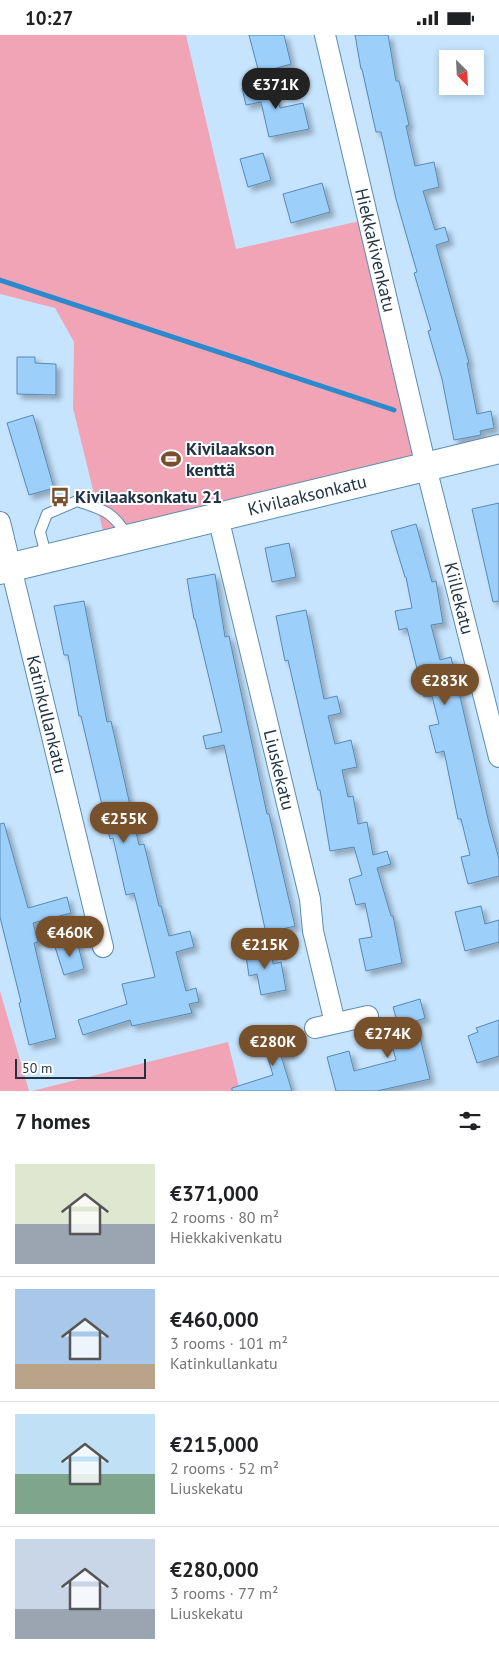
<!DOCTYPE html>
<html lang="en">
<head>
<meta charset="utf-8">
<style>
	:root { --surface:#fff; --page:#f6f6f6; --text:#202124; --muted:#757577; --line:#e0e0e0; --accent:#76512c }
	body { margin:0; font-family:"PT Sans",sans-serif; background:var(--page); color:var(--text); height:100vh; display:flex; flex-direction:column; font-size:19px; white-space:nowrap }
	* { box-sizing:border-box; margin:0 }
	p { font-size:16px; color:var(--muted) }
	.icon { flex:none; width:28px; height:28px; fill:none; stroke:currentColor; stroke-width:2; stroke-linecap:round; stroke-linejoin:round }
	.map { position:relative; height:1056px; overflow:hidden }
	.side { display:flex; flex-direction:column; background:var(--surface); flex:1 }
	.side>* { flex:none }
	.needle { width:32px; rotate:156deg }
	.tools { position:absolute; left:439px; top:15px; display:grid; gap:10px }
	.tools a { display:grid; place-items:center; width:45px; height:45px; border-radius:0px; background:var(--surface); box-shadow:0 2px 8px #0003; font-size:25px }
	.scale { position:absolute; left:15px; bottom:12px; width:131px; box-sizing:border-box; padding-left:5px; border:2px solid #1e3243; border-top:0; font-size:14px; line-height:18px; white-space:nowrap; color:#1e3243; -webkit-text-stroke:4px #fff; paint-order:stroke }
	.price { position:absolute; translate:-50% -42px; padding:0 11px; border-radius:18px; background:var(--accent); color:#fff; font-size:16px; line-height:32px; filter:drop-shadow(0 1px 2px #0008) }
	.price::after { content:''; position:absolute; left:50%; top:30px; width:15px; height:11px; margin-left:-8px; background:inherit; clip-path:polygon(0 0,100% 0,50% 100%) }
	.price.current { background:#222; color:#fff }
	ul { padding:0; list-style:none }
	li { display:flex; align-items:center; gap:15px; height:125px; padding:0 15px }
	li+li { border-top:1px solid var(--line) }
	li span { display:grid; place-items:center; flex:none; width:140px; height:100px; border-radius:0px; color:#555 }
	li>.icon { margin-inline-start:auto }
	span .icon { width:60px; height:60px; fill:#fffc; stroke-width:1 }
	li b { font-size:21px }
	h2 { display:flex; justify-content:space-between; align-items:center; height:60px; padding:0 15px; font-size:21px }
	.status { display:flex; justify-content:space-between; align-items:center; height:35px; padding:0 25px; background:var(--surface); direction:ltr }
	.status svg { height:14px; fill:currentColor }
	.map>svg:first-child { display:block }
</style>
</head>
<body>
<div class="status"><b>10:27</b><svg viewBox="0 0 49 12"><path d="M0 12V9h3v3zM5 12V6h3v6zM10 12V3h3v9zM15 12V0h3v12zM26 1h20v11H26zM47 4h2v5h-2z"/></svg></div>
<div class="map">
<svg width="499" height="1056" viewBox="0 0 499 1056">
	<defs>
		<filter id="shadow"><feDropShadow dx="4.5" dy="4.5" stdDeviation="2.5" flood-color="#0004"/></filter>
	</defs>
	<rect width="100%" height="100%" fill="#c6e4fe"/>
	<g fill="#f0a4b5">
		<polygon points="0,0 186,0 236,214 360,186 419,419 103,496 73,373 74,307 55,273 0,259"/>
		<polygon points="0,956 29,1056 0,1056"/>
		<polygon points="228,1007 240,1056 32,1056"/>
	</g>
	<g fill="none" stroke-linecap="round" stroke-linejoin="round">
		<polyline stroke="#2b8ace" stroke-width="5" points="0,245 394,375"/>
	</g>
	<g fill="#9dcffb" stroke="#5889b1" filter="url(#shadow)">
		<polygon points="249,0 284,0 291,29 259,38"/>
		<polygon points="355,0 388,0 396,46 399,46 409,90 406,91 415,131 434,127 439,152 423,156 435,195 445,192 449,206 436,210 469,328 467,328 477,379 491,376 494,393 480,396 481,400 454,405 442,344 428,296 431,295 414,238 417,237 396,164 381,97 376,97 362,34 361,34"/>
		<polygon points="273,46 280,73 303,68 309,94 269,102 261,67 246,70 242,53"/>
		<polygon points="263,118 271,145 248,152 240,124"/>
		<polygon points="322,148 330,177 291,188 283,159"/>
		<polygon points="17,322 35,322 35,328 56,329 56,360 17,359"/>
		<polygon points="33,380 54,453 29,460 7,388"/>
		<polygon points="499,468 499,566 493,567 472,474"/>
		<polygon points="416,489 432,547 436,546 443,588 431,590 440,625 451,622 489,788 499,824 499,841 468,849 461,822 470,820 461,784 458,784 444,716 436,718 429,691 439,689 432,661 424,662 407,593 399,595 395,576 412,573 406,542 405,542 391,496"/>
		<polygon points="289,508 296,542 272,547 265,513"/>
		<polygon points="215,539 225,602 229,601 267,779 269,779 295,891 266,898 224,710 206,714 203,701 222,697 195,584 194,584 187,544"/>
		<polygon points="84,566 107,687 111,686 139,810 144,809 159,871 161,871 169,901 190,896 194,912 176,917 186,956 196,953 199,967 189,969 192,978 132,991 130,985 83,1000 78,985 127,969 122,949 155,942 134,858 126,860 113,803 110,804 81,681 79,681 68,620 64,620 54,571"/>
		<polygon points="306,575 324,664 337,661 341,678 328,681 335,709 351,705 357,732 342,735 348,762 353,761 358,789 367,787 373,820 387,816 391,829 377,833 391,881 393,881 402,928 366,936 359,904 372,902 365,868 356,870 349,844 362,840 354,812 330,816 320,755 318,755 288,625 285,626 276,581"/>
		<polygon points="4,788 28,873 67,862 71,878 33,888 38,907 34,908 56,1003 29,1010 19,968 21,967 0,882 0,789"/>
		<polygon points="481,871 485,889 499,885 499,907 465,916 455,877"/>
		<polygon points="77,906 84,934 64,940 55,912"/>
		<polygon points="270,909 273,929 281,927 286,955 261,960 257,939 249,941 245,914"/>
		<polygon points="420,964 425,983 416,986 430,1044 377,1056 336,1056 327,1022 349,1016 354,1036 396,1025 390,1003 401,1000 393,972"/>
		<polygon points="499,985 499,1021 477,1028 468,1001 478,997 476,993"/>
		<polygon points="287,997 293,1018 281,1021 292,1056 232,1056 232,1053 273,1040 262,1004"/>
	</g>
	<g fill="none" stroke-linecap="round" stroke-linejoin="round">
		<defs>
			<path id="lane" d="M47,523L40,497L47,479L77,466C105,475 113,477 129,503"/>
			<g id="street">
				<path id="s1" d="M325,0L426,432L499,722"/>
				<path id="s2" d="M218,482L310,864L313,896L335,988"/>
				<path id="s3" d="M0,487L103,912"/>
				<polyline points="315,993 368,981"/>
			</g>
			<g id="secondary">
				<path id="s4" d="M0,535L499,414"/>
			</g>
		</defs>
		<use href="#lane" stroke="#5b8cb4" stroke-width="12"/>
		<use href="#street" stroke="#5b8cb4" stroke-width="22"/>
		<use href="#secondary" stroke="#5b8cb4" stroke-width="30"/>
		<use href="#lane" stroke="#fff" stroke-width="10"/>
		<use href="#street" stroke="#fff" stroke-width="20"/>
		<use href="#secondary" stroke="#fff" stroke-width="28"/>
	</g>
	<defs>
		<symbol id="stadium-bare" viewBox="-9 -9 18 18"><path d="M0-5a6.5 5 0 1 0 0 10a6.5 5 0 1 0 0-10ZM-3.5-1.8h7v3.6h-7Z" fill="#76512c" stroke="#fff" stroke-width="2.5" paint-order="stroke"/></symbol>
		<symbol id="bus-bare" viewBox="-9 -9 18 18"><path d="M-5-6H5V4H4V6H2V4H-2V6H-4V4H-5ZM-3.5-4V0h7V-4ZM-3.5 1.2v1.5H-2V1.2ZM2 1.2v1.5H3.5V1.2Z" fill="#76512c" stroke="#fff" stroke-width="2.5" paint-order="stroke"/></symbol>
	</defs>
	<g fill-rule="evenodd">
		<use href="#stadium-bare" x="157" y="410" width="28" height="28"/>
		<use href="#bus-bare" x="46" y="448" width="28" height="28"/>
	</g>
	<g text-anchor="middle" stroke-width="4" stroke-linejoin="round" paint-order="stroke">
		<g font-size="18" fill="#1e3243" stroke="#fff">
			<text dy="6" stroke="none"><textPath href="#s1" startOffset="221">Hiekkakivenkatu</textPath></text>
			<text dy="6" stroke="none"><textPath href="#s4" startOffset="316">Kivilaaksonkatu</textPath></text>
			<text dy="6" stroke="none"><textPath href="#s1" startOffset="579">Kiillekatu</textPath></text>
			<text dy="6" stroke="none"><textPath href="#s3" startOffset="198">Katinkullankatu</textPath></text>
			<text dy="6" stroke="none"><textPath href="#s2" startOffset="260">Liuskekatu</textPath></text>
		</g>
		<g font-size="18" font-weight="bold" fill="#1e3243" stroke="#fff" text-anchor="start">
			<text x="186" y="420">Kivilaakson<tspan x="186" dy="21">kenttä</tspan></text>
			<text x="75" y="468">Kivilaaksonkatu 21</text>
		</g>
	</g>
</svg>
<div class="tools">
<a><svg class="needle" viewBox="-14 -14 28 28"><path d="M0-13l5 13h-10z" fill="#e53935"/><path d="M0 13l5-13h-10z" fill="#757577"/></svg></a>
</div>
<div class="scale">50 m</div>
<b class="price current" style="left:276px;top:75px">€371K</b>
<b class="price" style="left:445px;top:671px">€283K</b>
<b class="price" style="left:124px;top:809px">€255K</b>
<b class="price" style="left:70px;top:923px">€460K</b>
<b class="price" style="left:265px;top:935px">€215K</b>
<b class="price" style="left:388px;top:1024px">€274K</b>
<b class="price" style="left:273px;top:1032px">€280K</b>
</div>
<section class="side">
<h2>7 homes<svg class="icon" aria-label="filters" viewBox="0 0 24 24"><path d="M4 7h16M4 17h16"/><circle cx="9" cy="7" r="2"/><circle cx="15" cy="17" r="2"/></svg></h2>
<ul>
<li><span style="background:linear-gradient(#dfe7d0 60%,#9aa5b1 0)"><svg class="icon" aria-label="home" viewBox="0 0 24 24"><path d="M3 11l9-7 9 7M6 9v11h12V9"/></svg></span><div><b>€371,000</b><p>2 rooms · 80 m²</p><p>Hiekkakivenkatu</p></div></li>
<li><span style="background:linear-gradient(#a9c7e8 75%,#b9a48a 0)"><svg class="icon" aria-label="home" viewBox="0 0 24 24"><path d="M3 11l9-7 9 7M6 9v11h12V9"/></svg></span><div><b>€460,000</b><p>3 rooms · 101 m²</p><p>Katinkullankatu</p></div></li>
<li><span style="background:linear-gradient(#bfe0f5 60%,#7fa58c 0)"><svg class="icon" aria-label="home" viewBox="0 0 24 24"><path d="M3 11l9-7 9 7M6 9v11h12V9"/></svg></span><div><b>€215,000</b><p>2 rooms · 52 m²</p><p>Liuskekatu</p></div></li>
<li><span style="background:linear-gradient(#c9d6e8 70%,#9aa5b1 0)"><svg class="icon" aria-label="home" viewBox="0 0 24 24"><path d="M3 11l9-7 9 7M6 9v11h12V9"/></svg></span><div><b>€280,000</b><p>3 rooms · 77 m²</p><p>Liuskekatu</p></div></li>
</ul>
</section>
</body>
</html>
